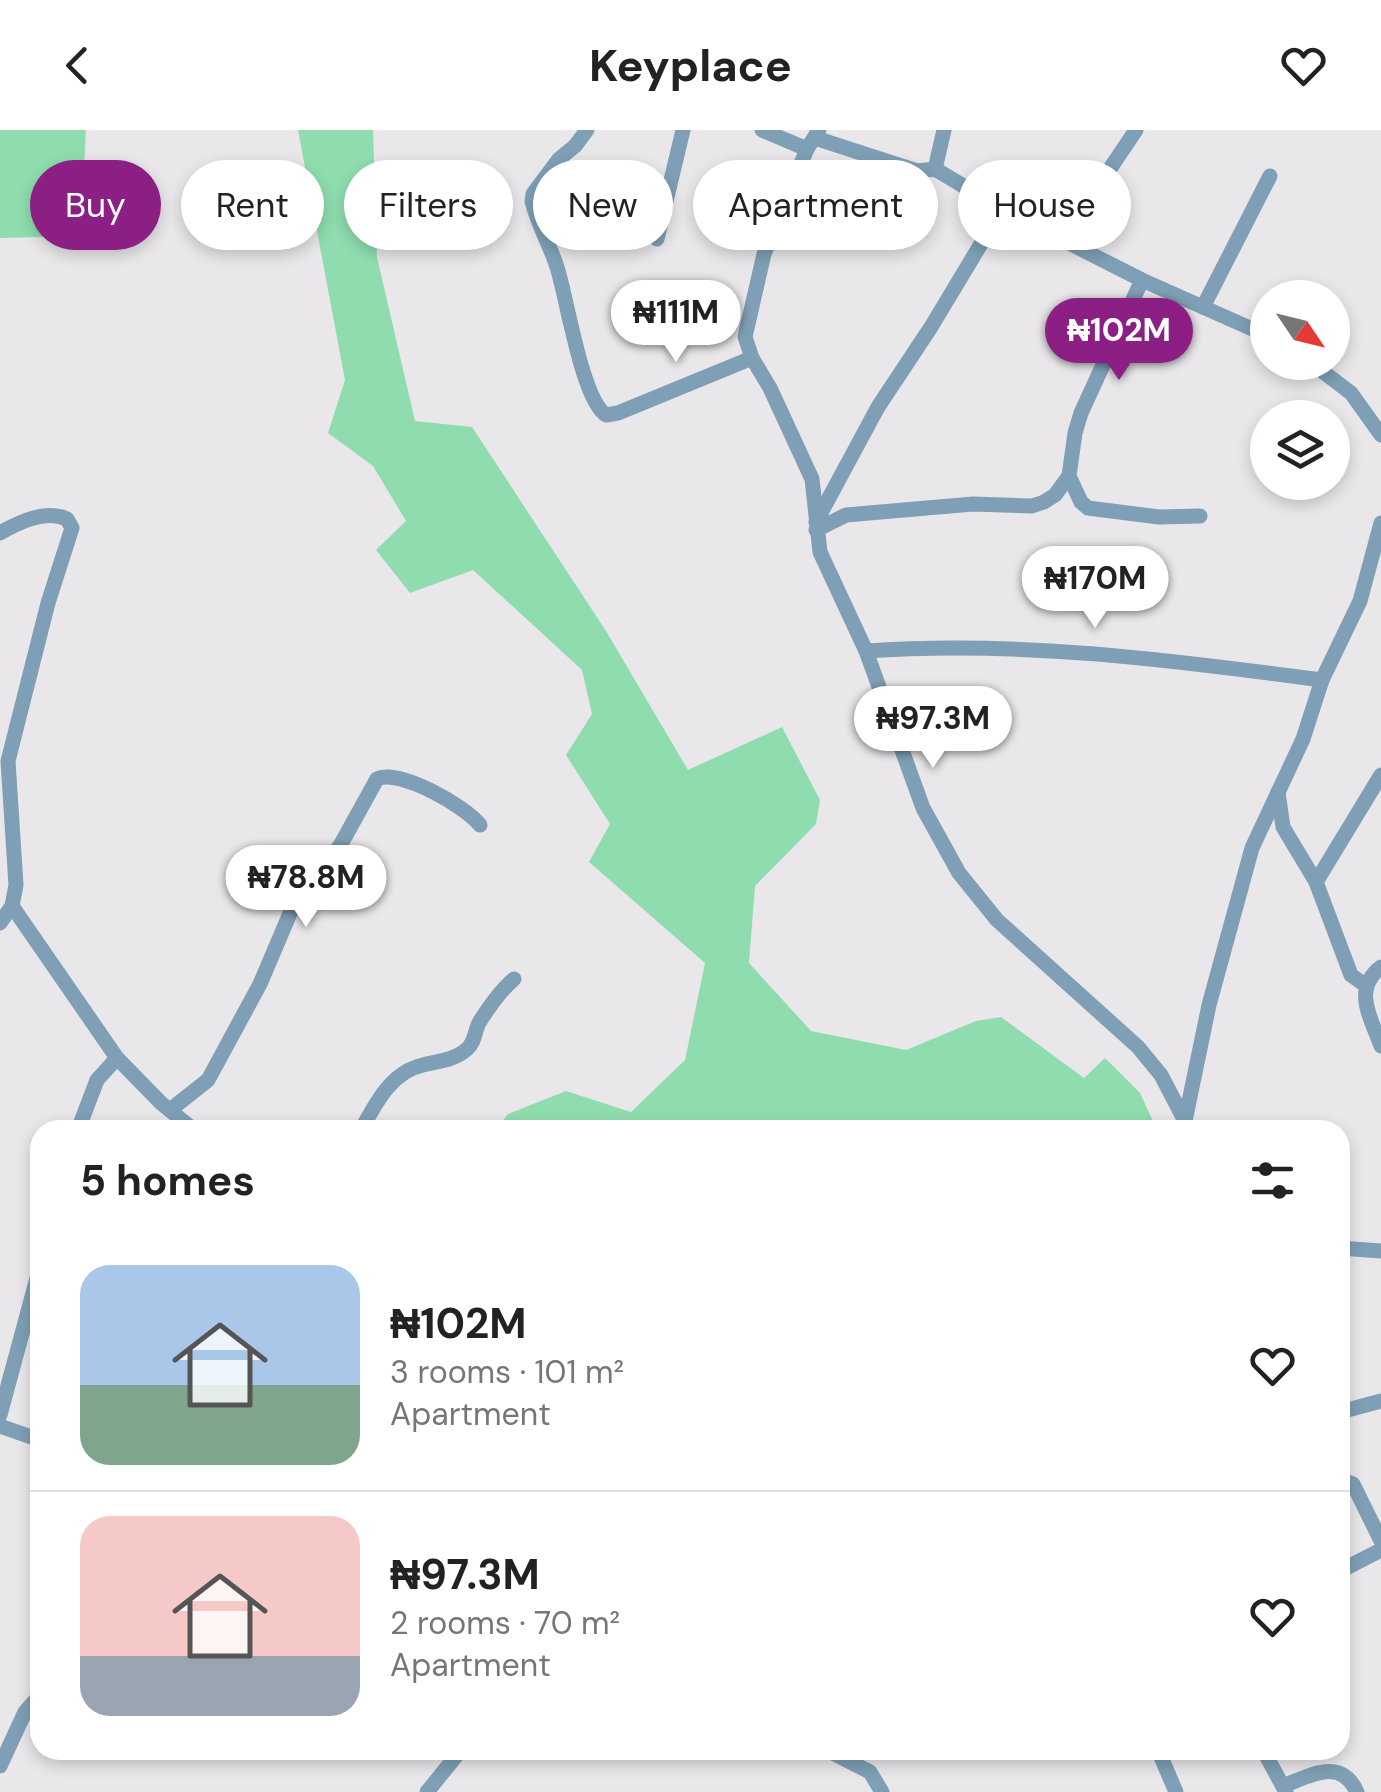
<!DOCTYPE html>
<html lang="en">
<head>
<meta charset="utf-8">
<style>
	:root { --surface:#fff; --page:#f2f2f2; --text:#222; --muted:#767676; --line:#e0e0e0; --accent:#8c1f83 }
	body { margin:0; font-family:"DM Sans",sans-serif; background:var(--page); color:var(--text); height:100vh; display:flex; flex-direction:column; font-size:38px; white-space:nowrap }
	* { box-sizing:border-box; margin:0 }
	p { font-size:32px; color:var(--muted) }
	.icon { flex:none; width:55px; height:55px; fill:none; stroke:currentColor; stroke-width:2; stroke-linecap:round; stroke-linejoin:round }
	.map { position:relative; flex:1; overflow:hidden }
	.side { position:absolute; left:30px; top:990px; width:1320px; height:640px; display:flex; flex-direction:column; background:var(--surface); border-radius:30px; box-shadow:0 5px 15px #0003 }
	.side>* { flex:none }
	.top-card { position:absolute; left:30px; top:30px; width:1322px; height:90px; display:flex; gap:20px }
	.needle { width:65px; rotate:125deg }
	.buttons { position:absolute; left:1250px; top:150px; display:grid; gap:20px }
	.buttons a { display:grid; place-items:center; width:100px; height:100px; border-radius:50%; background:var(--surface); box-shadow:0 5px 15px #0003; font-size:50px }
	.price { position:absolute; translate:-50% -85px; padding:0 22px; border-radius:35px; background:#fff; color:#222; font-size:32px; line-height:65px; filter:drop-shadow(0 2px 5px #0008) }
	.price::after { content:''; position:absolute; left:50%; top:60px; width:30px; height:22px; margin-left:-15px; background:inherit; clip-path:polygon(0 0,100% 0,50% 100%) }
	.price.active { background:var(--accent); color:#fff }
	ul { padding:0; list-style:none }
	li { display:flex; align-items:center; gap:30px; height:250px; padding:0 50px }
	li+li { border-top:2px solid var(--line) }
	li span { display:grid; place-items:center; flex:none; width:280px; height:200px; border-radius:30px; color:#555 }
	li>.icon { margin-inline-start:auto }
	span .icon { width:120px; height:120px; fill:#fffc; stroke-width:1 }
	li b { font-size:42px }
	h2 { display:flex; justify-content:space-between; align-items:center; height:120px; padding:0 50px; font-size:42px }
	.tag { padding:0 35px; border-radius:45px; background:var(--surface); box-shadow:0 5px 15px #0003; font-size:35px; line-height:90px }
	.tag.active { background:var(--accent); color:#fff }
	header { display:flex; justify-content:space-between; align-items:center; height:130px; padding:0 50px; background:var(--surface); font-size:45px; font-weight:700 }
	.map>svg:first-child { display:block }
</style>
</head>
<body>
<header><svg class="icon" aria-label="back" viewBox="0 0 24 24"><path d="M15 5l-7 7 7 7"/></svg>Keyplace<svg class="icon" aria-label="heart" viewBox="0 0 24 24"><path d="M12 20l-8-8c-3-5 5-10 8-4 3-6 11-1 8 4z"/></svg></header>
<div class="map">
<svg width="1381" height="1662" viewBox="0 0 1381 1662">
	<rect width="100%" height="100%" fill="#eae7eb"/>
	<g fill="#8fddaf">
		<polygon points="0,0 86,0 80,106 0,108"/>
		<polygon points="298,0 373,0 377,127 415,291 472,297 606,501 688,640 782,597 820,670 816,694 755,756 749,833 811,901 906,920 976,891 1001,887 1084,948 1105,928 1140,963 1157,1000 495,1000 508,984 566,961 631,982 685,930 705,833 589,732 610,694 566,625 592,584 582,540 473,440 410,463 376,420 406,391 373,336 328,303 345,250"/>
	</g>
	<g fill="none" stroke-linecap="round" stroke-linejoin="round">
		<g stroke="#7e9fb5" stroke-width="15">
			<path d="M587,0L575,16L559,29L533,64L532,71C537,93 550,115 557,137C567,168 582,270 606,285L618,283L752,228"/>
			<polyline points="762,0 807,19"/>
			<polyline points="819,0 807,19 764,124 745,207 752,228 770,258 812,349 820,422 866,521 923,678 959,743 997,790 1138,917 1161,945 1185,991 1186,1000"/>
			<polyline points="815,8 917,41 935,39 1002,79 1142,150 1268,206"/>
			<polyline points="935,39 944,0"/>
			<polyline points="657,109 683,0"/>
			<polyline points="1062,110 1136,0"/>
			<polyline points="1203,177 1270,46"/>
			<polyline points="1310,232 1351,263 1381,305"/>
			<polyline points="1069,346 1081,372 1088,378 1159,387 1200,386"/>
			<polyline points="816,392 878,277 931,197 1002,79"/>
			<polyline points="816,400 846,385 973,374 1032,376 1044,372 1055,365 1069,346 1075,303 1081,283 1142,150"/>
			<path d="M0,403C19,392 46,379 67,389L72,398L48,473L8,631L16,755L12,776L0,793"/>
			<path d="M866,521C1018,510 1171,530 1322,550"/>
			<polyline points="1278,662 1283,697 1316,752 1351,845 1365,855"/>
			<polyline points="1316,752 1381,645"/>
			<polyline points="12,776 117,928 161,973 194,1000"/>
			<path d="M1381,837C1352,859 1371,888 1381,916"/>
			<path d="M170,980L208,950L260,854L291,781L341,714L377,649C399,638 465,676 480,695"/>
			<polyline points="1185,991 1209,875 1252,718 1303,609 1322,550 1360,471 1381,393"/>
			<polyline points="78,1000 97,950 117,928"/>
			<path d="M361,1000C376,973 391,942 423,935C439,931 455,930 467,919C476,911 474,901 480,891C490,876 500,861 514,849"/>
			<polyline points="1340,1118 1381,1121"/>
			<polyline points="1340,1282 1381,1271"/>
			<polyline points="0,1285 40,1137"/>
			<polyline points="0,1296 40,1310"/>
			<polyline points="1340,1349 1353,1354 1381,1411"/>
			<polyline points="1340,1441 1381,1420"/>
			<polyline points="827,1620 870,1642 882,1662"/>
			<polyline points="1158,1620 1176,1662"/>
			<polyline points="1263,1620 1286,1662"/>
			<polyline points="0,1636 25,1582 40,1565"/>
			<path d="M1283,1656C1311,1645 1341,1627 1357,1662"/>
			<polyline points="427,1662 461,1620"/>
		</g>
	</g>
</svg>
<div class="buttons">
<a><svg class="needle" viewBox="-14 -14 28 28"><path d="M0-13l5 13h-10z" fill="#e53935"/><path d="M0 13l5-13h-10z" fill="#767676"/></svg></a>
<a><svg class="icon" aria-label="layers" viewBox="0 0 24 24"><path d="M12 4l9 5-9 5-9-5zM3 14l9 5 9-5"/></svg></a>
</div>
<b class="price" style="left:676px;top:235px">₦111M</b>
<b class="price active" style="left:1119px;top:253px">₦102M</b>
<b class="price" style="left:1095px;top:501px">₦170M</b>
<b class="price" style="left:933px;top:641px">₦97.3M</b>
<b class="price" style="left:306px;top:800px">₦78.8M</b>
<div class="top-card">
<a class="tag active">Buy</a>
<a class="tag">Rent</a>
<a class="tag">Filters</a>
<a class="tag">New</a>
<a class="tag">Apartment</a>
<a class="tag">House</a>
</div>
<section class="side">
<h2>5 homes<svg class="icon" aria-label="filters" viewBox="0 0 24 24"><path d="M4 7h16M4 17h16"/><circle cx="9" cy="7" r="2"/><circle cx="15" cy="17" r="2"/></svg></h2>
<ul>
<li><span style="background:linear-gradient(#a9c7e8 60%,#7fa58c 0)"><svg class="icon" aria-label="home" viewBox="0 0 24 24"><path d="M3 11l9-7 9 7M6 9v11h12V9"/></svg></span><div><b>₦102M</b><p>3 rooms · 101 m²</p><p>Apartment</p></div><svg class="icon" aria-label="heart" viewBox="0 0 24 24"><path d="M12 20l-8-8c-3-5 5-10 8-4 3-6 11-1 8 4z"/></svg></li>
<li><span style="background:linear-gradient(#f6c9c9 70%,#9aa5b1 0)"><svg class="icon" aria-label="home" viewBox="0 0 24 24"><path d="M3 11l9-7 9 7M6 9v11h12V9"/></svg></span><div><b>₦97.3M</b><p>2 rooms · 70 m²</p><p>Apartment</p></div><svg class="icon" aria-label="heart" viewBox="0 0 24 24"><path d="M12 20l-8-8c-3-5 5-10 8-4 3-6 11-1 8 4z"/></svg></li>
</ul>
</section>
</div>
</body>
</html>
